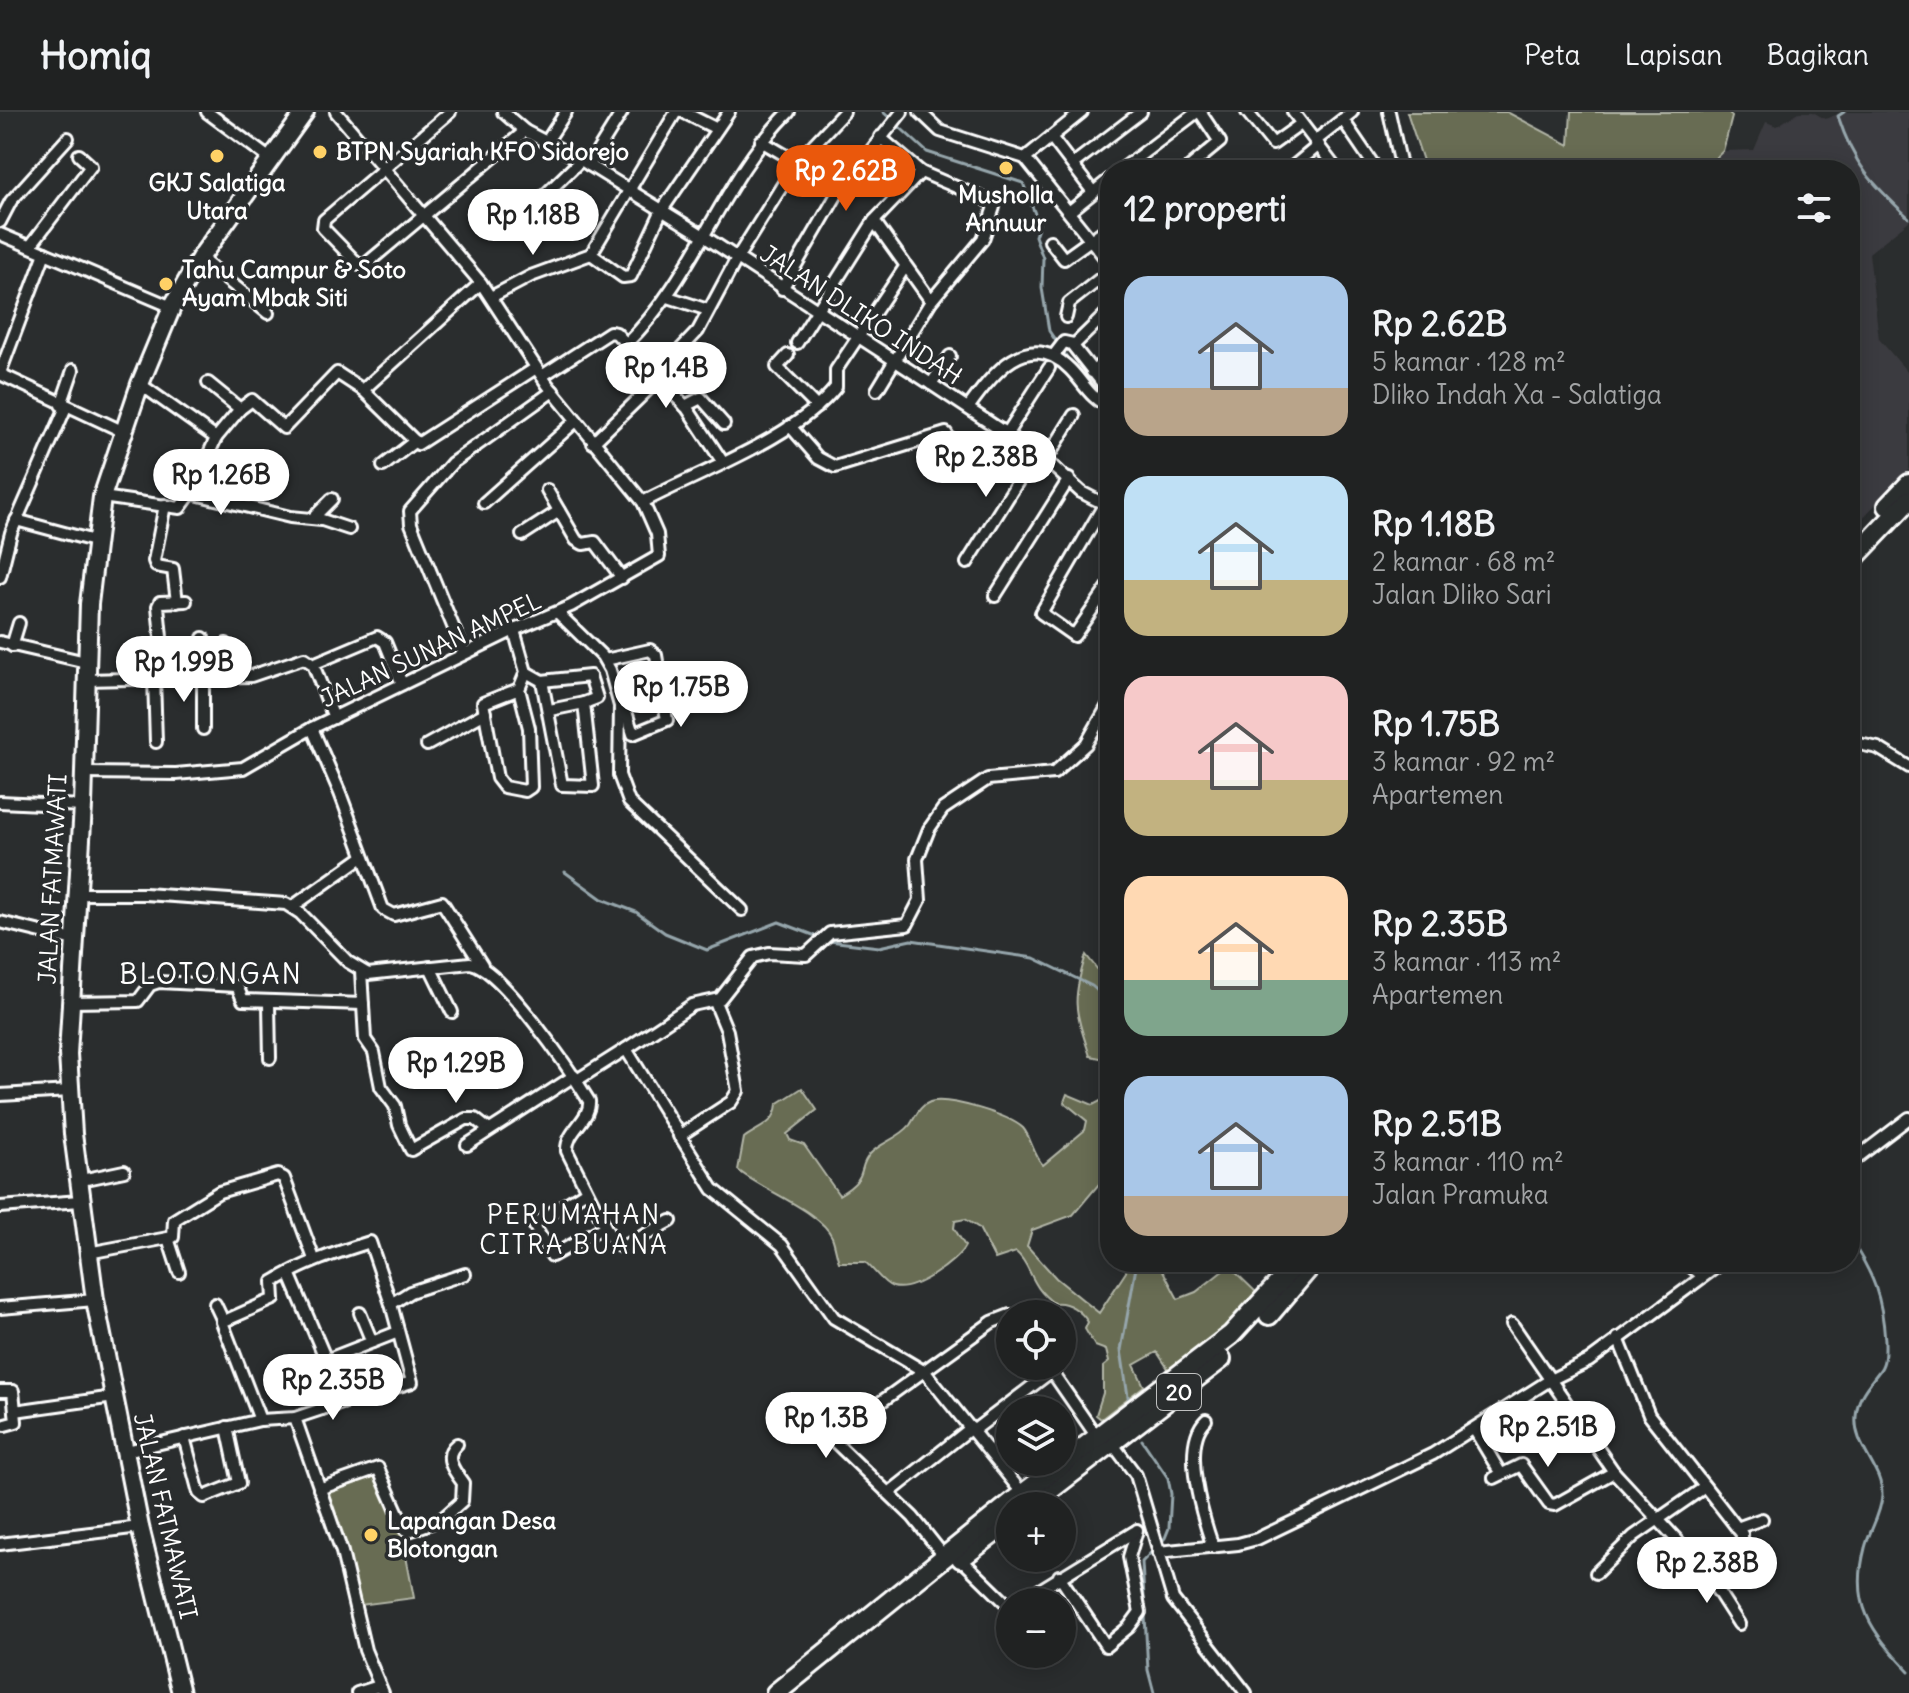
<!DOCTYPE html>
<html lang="id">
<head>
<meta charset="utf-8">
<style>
	:root { --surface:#202222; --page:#2d2f2f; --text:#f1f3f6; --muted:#a2a4a5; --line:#3d3f40; --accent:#ea580c }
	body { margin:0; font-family:Delius,sans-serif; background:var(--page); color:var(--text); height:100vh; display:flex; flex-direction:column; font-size:30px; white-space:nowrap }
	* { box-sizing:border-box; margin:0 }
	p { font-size:26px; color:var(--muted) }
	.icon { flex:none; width:44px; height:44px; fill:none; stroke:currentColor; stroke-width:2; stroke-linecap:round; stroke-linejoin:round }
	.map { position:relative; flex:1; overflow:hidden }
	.side { position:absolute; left:1100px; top:48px; width:760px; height:1112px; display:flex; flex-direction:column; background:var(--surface); border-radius:32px; box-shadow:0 4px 20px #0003,0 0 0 2px var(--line) }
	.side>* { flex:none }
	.controls { position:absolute; left:996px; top:1188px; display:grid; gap:16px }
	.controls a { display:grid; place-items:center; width:80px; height:80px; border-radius:50%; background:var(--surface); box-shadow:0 4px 20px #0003,0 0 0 2px var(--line); font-size:40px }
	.price { position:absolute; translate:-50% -68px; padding:0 18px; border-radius:28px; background:#fff; color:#222; font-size:26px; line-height:52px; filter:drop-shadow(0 2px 4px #0008) }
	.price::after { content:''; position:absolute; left:50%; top:48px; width:24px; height:18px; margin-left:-12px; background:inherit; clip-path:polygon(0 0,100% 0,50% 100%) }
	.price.on { background:var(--accent); color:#fff }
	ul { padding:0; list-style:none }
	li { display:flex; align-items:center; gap:24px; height:200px; padding:0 24px }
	li span { display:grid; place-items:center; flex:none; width:224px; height:160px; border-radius:24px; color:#555 }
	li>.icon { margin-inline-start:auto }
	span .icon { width:96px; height:96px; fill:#fffc; stroke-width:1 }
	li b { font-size:34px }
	h2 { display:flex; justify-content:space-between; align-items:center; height:96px; padding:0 24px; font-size:34px }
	header { display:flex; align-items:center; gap:48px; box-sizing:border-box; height:112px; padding:0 40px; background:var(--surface); border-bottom:2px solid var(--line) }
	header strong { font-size:38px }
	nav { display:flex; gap:44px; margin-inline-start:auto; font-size:28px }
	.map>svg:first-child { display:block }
</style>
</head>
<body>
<header>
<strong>Homiq</strong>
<nav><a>Peta</a><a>Lapisan</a><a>Bagikan</a></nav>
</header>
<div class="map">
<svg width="1909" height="1581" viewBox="0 0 1909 1581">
	<rect width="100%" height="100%" fill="#2a2d2e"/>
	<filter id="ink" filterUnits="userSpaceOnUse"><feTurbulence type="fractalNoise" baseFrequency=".0125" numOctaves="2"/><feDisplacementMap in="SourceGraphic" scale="16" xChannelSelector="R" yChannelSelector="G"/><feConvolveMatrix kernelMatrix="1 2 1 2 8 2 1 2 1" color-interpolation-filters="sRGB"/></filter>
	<g filter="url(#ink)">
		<polygon fill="#3b3a3f" points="1799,0 1813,0 1825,7 1843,0 1909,0 1909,109 1869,141 1879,227 1909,262 1909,358 1850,419 1850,58 1703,58 1723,39 1754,38 1766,10 1777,14"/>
		<g fill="#676c52" stroke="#b3b6a8" stroke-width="2">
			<polygon points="1407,0 1507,0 1569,33 1571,0 1729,0 1732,5 1723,39 1703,58 1426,58"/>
			<path d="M1086,843L1110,873V948L1090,944C1075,898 1071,890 1086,843Z"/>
			<path d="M802,976L817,998L787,1022L790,1028L804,1033L839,1083C871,1064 856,1057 870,1042C881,1030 900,1026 910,1013C916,1004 919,994 930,990C947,984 1009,1003 1023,1016C1031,1025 1033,1042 1043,1053L1085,1018L1087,1009L1064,990L1067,982L1093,993L1110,984V1059L1073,1103L1032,1118L1027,1134L1056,1166L1099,1201L1126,1160L1127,1150H1168L1162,1157L1178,1187L1196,1180L1229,1154L1258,1182L1230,1214L1169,1258L1157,1240L1134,1253L1144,1274L1101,1307L1096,1303L1103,1281V1255L1109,1250L1106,1238L1095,1234L1085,1217L1088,1210C1081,1199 1068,1189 1054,1191C1029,1174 1032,1153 1016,1140L995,1147L979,1116L965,1107L955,1109L954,1116L965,1134C957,1150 913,1181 893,1175C883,1172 874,1157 865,1150H839C836,1142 835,1132 832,1125C822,1100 760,1077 738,1058L744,1026C760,1014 775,1013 777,992Z"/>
			<polygon points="375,1353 401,1418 414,1486 360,1493 323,1373"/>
		</g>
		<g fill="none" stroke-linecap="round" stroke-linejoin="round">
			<g stroke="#96a6ac" stroke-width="3">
				<polyline points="883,0 927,40 1023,71 1039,112 1035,124 1043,146 1042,176 1049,219 1073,254"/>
				<path d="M1844,0L1838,4C1854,54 1872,71 1909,106"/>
				<polyline points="1088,271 1110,288"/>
				<polyline points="565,760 602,787 636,800 665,821 707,838 779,810 829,829 879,835 911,828 1034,846 1092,874 1110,890"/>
				<path d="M1850,1127C1874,1163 1882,1185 1885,1228C1885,1237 1886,1250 1880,1258C1869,1273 1857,1284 1856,1305C1853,1335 1883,1355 1882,1384C1881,1403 1869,1419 1865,1436C1850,1493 1871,1519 1909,1559"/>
				<polyline points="1129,1291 1121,1238 1137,1150"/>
				<polyline points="1142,1328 1168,1366 1171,1382 1169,1416 1165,1426 1142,1450 1148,1558 1154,1581"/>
			</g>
			<defs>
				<g id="minor">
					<polyline points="207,0 273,49"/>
					<polyline points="450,0 324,108 323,116 359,153 366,152 525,19"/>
					<polyline points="503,0 525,19 581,48 702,123 931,272 1046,348 1081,380 1110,395"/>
					<polyline points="676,0 591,142 623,165 631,164 662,98 729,0"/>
					<polyline points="683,0 715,16"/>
					<polyline points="920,0 940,19 1025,46 1082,0"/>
					<polyline points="1247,0 1273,32 1301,12"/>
					<polyline points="1293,0 1337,58"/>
					<polyline points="1389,0 1402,58"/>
					<polyline points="1343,8 1377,58"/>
					<polyline points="1051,25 1093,80"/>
					<polyline points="547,29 566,0"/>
					<polyline points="761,29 797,50"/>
					<polyline points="1315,29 1352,0"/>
					<polyline points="1025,46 1110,152"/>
					<polyline points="1073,52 1141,0"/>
					<polyline points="589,53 622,0"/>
					<polyline points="1121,58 1197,0"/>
					<polyline points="1186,58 1220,30 1200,0"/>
					<polyline points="1289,58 1319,33"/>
					<polyline points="542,86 581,48"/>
					<polyline points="1069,100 1110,67"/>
					<polyline points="874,109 931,189"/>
					<polyline points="0,110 11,89 68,26"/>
					<polyline points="0,122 172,195"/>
					<polyline points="1050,129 1064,147 1110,114"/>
					<polyline points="31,133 91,54 79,43"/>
					<polyline points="200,146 268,201"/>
					<polyline points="782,177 840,77 902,0"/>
					<polyline points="491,185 531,164 591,142"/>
					<polyline points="668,185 708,198"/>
					<polyline points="1110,198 1073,234 1110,281"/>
					<polyline points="1066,205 1069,191 1110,159"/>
					<path d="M627,231C695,165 721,68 789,0"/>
					<polyline points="797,231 874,109 921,60"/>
					<polyline points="788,243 777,255 817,295"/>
					<polyline points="1054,243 1064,230 1073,232"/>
					<polyline points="1092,260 1110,245"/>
					<polyline points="0,261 45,141"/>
					<polyline points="0,262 122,319"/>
					<polyline points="657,262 698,219 737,146 797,50 844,0"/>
					<polyline points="542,264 610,220 616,221 687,296 722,349"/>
					<polyline points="140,272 216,326 240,297 208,271"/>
					<polyline points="931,272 950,244"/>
					<polyline points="363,278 418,332 536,256"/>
					<polyline points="877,278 931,189 983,127 994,95 989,89 921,60 880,25"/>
					<polyline points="61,293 73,258"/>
					<polyline points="685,294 701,286 724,312"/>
					<path d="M968,296C992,262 1028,215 1070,257C1084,271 1090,287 1110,295"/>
					<polyline points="240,297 252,288 284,316 337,261 363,278 481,171"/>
					<polyline points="790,314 818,346 835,355 946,321 956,339 969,336 987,341 1002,318"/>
					<polyline points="1006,323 1049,256"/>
					<polyline points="216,326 191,381 290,405 322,408 349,417"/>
					<polyline points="593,331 660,266"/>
					<polyline points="1046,348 1074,303"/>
					<polyline points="383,354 415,329"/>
					<polyline points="547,378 576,428 583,432 595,430 622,466"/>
					<polyline points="102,385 180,396 191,381"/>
					<path d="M643,390C700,360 797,325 836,275V258L905,155"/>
					<polyline points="484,391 576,309"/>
					<polyline points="165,393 154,449 156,454 173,457 177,490"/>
					<polyline points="1104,393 1041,501 1074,524 1110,472"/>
					<polyline points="313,406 332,387"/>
					<polyline points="16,408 94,429"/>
					<polyline points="522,423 559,399"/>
					<polyline points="967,451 1035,342"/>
					<polyline points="0,465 11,421 66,295"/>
					<polyline points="995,484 1069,367"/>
					<polyline points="558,501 602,544 610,558 620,594 619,663 629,690 742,798"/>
					<polyline points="514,518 526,560 519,577 529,616 531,675 525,679 504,675 497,666 483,591 519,577"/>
					<polyline points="0,530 86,550"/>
					<polyline points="12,534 19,511"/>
					<polyline points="464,541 411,412 410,399 452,351 553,279"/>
					<polyline points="605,548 650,538 656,543 667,608 633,622 624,593"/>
					<polyline points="313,552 334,606"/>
					<polyline points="526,560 542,569 590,564 597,586 584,591 593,674 562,673 542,569"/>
					<polyline points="224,565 226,532"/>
					<polyline points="86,568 251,564 304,546 313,552 377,525 385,530 402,572"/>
					<polyline points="550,598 584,591"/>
					<polyline points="312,616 340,681 383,797 394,803 442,790 482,853"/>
					<polyline points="203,617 203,526"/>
					<polyline points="156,630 154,566 161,525 158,494 160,490 186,489"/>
					<polyline points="1850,630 1878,636 1909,655"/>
					<polyline points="427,633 485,601"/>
					<polyline points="84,661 176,662 243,656 312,616 514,518 571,494 659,444 657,422 643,390 547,272 481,171 336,0"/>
					<polyline points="0,690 83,694"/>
					<path d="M78,782H145L286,792L300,801L348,850L368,862L470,851C500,854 572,961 589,989C591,1008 566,1018 567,1039L614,1132L622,1135L671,1109"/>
					<polyline points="292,795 361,746"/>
					<polyline points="0,810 74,828"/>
					<polyline points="430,855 452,900"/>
					<polyline points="361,859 365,927 374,940 381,975 395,994 399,1013 411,1038 466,1007 475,1007 489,1018"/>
					<polyline points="70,890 138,889 150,873 159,870 237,874 243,888 363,892"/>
					<polyline points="269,891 270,946"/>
					<polyline points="626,937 692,893 720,887 753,845 769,841 806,843 830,821 907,813 920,788 917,747 929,717 943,697 988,667 1054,661 1086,632 1110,590"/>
					<polyline points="577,968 626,937 713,1077 782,1133 834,1206 925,1260 1023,1382"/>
					<polyline points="0,983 70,979"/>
					<polyline points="679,1024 731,990 738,979 727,919 715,890"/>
					<polyline points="467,1033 574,964"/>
					<polyline points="1850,1051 1909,1006"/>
					<polyline points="77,1069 124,1059"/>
					<polyline points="585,1080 537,1110 535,1115 552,1144 604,1115"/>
					<polyline points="0,1095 80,1089"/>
					<polyline points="168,1126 179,1160"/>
					<polyline points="88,1141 173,1125 174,1108 219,1080 278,1063 284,1066 314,1147"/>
					<polyline points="1685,1150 1703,1164"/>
					<polyline points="289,1161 326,1248"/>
					<polyline points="215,1192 223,1209"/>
					<polyline points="0,1196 95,1188"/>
					<polyline points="360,1201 372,1230"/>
					<polyline points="1512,1212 1614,1360 1703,1456 1720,1450 1742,1431 1742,1422 1649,1303 1618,1226"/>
					<polyline points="1048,1254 1099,1328"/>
					<polyline points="0,1279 13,1279 15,1299 114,1285"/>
					<polyline points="322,1297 412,1270 391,1192 410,1180 465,1162"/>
					<polyline points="295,1306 342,1440 365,1538 383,1581"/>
					<polyline points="260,1308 295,1306 322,1297 311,1254 398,1220"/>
					<path d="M1206,1308C1180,1333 1203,1406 1213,1435"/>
					<polyline points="5,1313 16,1310 15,1299"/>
					<polyline points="1474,1317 1501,1362"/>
					<polyline points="973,1319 1052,1259"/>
					<polyline points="184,1325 199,1381 204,1385 239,1371 227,1315"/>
					<polyline points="1112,1331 1136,1363 1173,1487 1246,1581"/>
					<path d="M126,1339L260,1308L222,1210L274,1187L273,1170C304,1151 335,1141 370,1130L391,1192"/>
					<polyline points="1494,1366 1521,1353 1549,1392 1555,1393 1614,1360"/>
					<path d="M319,1377L378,1356L405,1417L409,1419L442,1407L462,1389L463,1371C454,1359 442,1344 457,1332"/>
					<polyline points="889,1381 971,1316"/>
					<polyline points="1737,1416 1762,1407"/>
					<polyline points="0,1432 140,1415"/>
					<polyline points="1158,1440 1238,1432 1257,1427 1433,1342 1550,1268 1589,1249 1723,1150"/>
					<polyline points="944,1444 913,1405 836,1331 860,1305 992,1210 1010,1203"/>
					<polyline points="961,1447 1010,1495"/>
					<polyline points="1703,1456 1739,1512"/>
					<polyline points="1596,1461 1634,1424 1705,1375"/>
					<polyline points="1059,1464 1106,1534 1129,1515 1140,1500 1129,1445 1137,1418"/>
					<polyline points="1020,1490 1134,1420"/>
					<polyline points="357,1581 379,1574"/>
				</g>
				<polyline id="primary" points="181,1581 140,1415 95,1188 73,1022 68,942 83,694 89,492 102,385 140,272 172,195 200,146 305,0"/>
				<g id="trunk">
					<polyline points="1888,394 1909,372"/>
					<polyline points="1850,450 1909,388"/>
					<polyline points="1269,1203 1314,1150"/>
					<polyline points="1029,1394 1221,1247"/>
					<polyline points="961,1446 1010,1409"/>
					<polyline points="776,1581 1015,1388 1231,1223 1298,1150"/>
				</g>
			</defs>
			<use href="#minor" stroke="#fff" stroke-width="16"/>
			<use href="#primary" stroke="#fff" stroke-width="22"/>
			<use href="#trunk" stroke="#fff" stroke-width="24"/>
			<use href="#minor" stroke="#2a2d2e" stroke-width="10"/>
			<use href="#primary" stroke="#2a2d2e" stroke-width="16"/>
			<use href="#trunk" stroke="#2a2d2e" stroke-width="18"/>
		</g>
	</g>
	<g fill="#ffd166" stroke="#2a2d2e" stroke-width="3">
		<circle cx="320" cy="40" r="8"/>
		<circle cx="217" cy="44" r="8"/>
		<circle cx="1006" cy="56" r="8"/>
		<circle cx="166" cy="172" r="8"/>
		<circle cx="371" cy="1423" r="8"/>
	</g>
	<g text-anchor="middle" stroke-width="7" stroke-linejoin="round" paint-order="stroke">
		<rect fill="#2a2d2e" stroke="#bfc0c0" stroke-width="2" x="1157" y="1262" width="44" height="36" rx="6"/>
		<g font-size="22" font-weight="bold" fill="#fff">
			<text x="1179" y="1288">20</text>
		</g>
		<g font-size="24" font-weight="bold" fill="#fff" stroke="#2a2d2e" text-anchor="start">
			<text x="336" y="48">BTPN Syariah KFO Sidorejo</text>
			<text x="217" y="79" text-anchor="middle">GKJ Salatiga<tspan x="217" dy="28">Utara</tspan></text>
			<text x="1006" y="91" text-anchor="middle">Musholla<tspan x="1006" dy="28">Annuur</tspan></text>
			<text x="182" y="166">Tahu Campur &amp; Soto<tspan x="182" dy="28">Ayam Mbak Siti</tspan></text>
			<text x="387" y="1417">Lapangan Desa<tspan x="387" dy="28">Blotongan</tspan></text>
		</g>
		<g font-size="24" fill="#fff" stroke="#2a2d2e">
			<text transform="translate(861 203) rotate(33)" y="8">JALAN DLIKO INDAH</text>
			<text transform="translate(431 538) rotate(-25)" y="8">JALAN SUNAN AMPEL</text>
			<text transform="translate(53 767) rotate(-87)" y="8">JALAN FATMAWATI</text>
			<text transform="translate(165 1404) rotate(77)" y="8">JALAN FATMAWATI</text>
		</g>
		<g font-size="26" letter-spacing="2" fill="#fff" stroke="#2a2d2e">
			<text x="574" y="1112">PERUMAHAN<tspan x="574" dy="30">CITRA BUANA</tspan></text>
		</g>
		<g font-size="28" letter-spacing="2" fill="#fff" stroke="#2a2d2e">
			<text x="211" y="872">BLOTONGAN</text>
		</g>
	</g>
</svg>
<div class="controls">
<a><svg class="icon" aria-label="locate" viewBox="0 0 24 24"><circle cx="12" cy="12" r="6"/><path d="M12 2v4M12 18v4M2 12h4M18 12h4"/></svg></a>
<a><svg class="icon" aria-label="layers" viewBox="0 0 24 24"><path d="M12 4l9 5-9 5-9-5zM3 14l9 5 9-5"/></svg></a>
<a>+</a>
<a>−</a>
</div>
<b class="price on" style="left:846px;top:101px">Rp 2.62B</b>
<b class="price" style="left:533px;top:145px">Rp 1.18B</b>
<b class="price" style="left:666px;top:298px">Rp 1.4B</b>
<b class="price" style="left:986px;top:387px">Rp 2.38B</b>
<b class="price" style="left:221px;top:405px">Rp 1.26B</b>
<b class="price" style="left:184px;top:592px">Rp 1.99B</b>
<b class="price" style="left:681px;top:617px">Rp 1.75B</b>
<b class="price" style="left:456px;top:993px">Rp 1.29B</b>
<b class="price" style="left:333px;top:1310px">Rp 2.35B</b>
<b class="price" style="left:826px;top:1348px">Rp 1.3B</b>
<b class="price" style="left:1548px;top:1357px">Rp 2.51B</b>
<b class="price" style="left:1707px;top:1493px">Rp 2.38B</b>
<section class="side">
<h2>12 properti<svg class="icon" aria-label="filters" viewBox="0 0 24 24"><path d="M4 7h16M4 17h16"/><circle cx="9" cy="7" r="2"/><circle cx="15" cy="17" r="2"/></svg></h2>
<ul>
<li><span style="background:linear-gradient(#a9c7e8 70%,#b9a48a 0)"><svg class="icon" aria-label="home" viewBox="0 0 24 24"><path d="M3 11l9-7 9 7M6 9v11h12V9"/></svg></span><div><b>Rp 2.62B</b><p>5 kamar · 128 m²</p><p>Dliko Indah Xa - Salatiga</p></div></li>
<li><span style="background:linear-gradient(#bfe0f5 65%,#c2b280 0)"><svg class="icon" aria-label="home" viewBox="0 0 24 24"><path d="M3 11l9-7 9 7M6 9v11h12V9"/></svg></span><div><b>Rp 1.18B</b><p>2 kamar · 68 m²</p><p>Jalan Dliko Sari</p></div></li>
<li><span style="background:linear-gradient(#f6c9c9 65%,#c2b280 0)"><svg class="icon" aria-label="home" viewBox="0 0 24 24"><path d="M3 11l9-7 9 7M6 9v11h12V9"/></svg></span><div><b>Rp 1.75B</b><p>3 kamar · 92 m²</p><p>Apartemen</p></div></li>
<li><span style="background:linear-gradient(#ffd9b3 65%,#7fa58c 0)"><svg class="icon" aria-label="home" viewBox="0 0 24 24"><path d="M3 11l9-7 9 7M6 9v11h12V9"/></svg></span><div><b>Rp 2.35B</b><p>3 kamar · 113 m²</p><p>Apartemen</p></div></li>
<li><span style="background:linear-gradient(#a9c7e8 75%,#b9a48a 0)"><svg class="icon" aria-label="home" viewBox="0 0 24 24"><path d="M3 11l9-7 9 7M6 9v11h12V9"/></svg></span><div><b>Rp 2.51B</b><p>3 kamar · 110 m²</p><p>Jalan Pramuka</p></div></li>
</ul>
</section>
</div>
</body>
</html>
